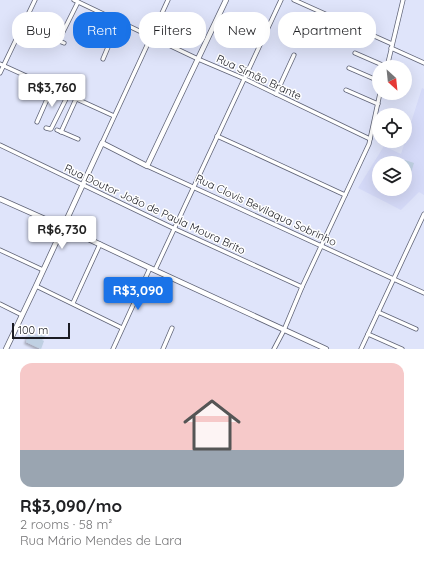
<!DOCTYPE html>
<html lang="en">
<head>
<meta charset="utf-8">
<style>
	:root { --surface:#fff; --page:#f2f2f2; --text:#202124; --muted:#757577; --line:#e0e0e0; --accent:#1a73e8 }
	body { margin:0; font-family:Quicksand,sans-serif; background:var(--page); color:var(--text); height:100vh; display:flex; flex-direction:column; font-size:15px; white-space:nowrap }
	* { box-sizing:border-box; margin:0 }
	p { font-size:13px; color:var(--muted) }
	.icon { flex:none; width:22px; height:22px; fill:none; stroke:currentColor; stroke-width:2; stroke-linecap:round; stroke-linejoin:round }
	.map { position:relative; height:349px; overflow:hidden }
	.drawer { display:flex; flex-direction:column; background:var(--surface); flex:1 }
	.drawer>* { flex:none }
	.guide { position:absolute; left:12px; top:12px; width:400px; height:36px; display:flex; gap:8px }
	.needle { width:26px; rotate:153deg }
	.controls { position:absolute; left:372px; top:60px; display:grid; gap:8px }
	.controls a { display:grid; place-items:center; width:40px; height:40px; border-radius:50%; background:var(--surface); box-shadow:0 4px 16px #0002; font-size:20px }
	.scale { position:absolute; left:12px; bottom:10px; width:58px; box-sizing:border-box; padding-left:4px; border:2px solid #1a1b23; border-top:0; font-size:11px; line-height:14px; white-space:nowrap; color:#1a1b23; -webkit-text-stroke:3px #fff; paint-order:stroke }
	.price { position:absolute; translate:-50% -34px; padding:0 9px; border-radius:4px; background:#fff; color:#222; font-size:13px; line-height:26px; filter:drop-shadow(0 1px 2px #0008) }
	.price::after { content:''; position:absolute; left:50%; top:24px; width:12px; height:9px; margin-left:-6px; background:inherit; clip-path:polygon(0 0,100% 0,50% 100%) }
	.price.active { background:var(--accent); color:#fff }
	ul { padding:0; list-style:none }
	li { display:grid; align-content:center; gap:8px; height:212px; padding:0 20px }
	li+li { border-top:1px solid var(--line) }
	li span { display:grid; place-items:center; height:124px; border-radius:12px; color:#555 }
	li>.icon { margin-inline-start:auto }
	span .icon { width:72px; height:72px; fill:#fffc; stroke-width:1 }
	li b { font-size:17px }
	.chip { padding:0 14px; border-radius:16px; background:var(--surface); box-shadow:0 4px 16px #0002; font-size:14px; line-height:36px }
	.chip.active { background:var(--accent); color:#fff }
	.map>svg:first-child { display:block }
</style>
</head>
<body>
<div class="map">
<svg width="424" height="349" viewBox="0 0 424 349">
	<defs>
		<filter id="shadow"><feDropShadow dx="-2" dy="2" stdDeviation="1" flood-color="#0004"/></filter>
	</defs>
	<rect width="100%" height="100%" fill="#dfe4fa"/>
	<path fill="#d5daf8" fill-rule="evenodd" d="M422,88L424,89V195L419,192L401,210L358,188L384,146L401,154ZM379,163H405V189H379Z"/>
	<g fill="#bfd0e2" filter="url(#shadow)">
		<polygon points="405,160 414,163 409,178 405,176"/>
		<polygon points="38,333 45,336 42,340 44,341 41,349 26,342 29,334 36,337"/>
	</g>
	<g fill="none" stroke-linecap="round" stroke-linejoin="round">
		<defs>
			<g id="minor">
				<polyline points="74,0 198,59 245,79 370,139"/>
				<polyline points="294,0 392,44"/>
				<polyline points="318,42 329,17"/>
				<polyline points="64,43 59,41 59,40 78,2"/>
				<polyline points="391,48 424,63"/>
				<polyline points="355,53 387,67"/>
				<polyline points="103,59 119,21"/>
				<polyline points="0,64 114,116"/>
				<polyline points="387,67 403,0"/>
				<polyline points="349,68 379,81"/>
				<polyline points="0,73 35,0"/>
				<polyline points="346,90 378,104"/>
				<polyline points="276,94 294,55"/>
				<polyline points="37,122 52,88"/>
				<polyline points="46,128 50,129 51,129 68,95"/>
				<polyline points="57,130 78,139"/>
				<polyline points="61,132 76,99"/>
				<polyline points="217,136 239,146 345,195"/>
				<polyline points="102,143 168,0"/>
				<polyline points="0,145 175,229 302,287"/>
				<polyline points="147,166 424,293"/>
				<polyline points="0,250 43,270"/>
				<polyline points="155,270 281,0"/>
				<polyline points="36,286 122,328"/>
				<polyline points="73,303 100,244"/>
				<polyline points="0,304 22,315"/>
				<polyline points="378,312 416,329"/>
				<polyline points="368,334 402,349"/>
				<polyline points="113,349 150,268"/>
				<polyline points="163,349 172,328"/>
				<polyline points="274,349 284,330 302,287 369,144 380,93"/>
				<polyline points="361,349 424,214"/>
			</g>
			<g id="tertiary">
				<polyline points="0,199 63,227 150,268 326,349"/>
				<polyline points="6,349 36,286 102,143 147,166 226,0"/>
			</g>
		</defs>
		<use href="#minor" stroke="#5f6376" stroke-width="5"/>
		<use href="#tertiary" stroke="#5f6376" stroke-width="6"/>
		<use href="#minor" stroke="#fff" stroke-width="3.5"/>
		<use href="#tertiary" stroke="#fff" stroke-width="4.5"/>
	</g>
	<g text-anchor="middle" stroke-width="3" stroke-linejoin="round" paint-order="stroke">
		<g font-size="11" fill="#1a1b23" stroke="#fff">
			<text transform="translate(259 77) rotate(25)" y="4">Rua Simão Brante</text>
			<text transform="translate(155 209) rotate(25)" y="4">Rua Doutor João de Paula Moura Brito</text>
			<text transform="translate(266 210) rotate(25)" y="4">Rua Clovis Bevilaqua Sobrinho</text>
		</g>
	</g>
</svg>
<div class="controls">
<a><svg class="needle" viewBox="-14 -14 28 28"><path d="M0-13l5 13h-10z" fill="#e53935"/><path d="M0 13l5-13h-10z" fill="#757577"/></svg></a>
<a><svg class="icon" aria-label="locate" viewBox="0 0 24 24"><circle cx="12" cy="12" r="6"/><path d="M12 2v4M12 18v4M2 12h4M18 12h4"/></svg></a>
<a><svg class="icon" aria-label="layers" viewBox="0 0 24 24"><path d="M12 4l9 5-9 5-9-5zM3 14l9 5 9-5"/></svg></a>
</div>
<div class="scale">100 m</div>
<b class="price" style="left:52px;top:108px">R$3,760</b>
<b class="price" style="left:62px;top:250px">R$6,730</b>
<b class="price active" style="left:138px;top:311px">R$3,090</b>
<div class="guide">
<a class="chip">Buy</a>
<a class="chip active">Rent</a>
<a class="chip">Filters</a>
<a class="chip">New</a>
<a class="chip">Apartment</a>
</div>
</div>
<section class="drawer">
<ul>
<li><span style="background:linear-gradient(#f6c9c9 70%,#9aa5b1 0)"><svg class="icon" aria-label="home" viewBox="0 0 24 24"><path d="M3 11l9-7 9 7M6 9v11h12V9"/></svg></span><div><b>R$3,090/mo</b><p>2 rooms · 58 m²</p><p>Rua Mário Mendes de Lara</p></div></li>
</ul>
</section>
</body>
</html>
